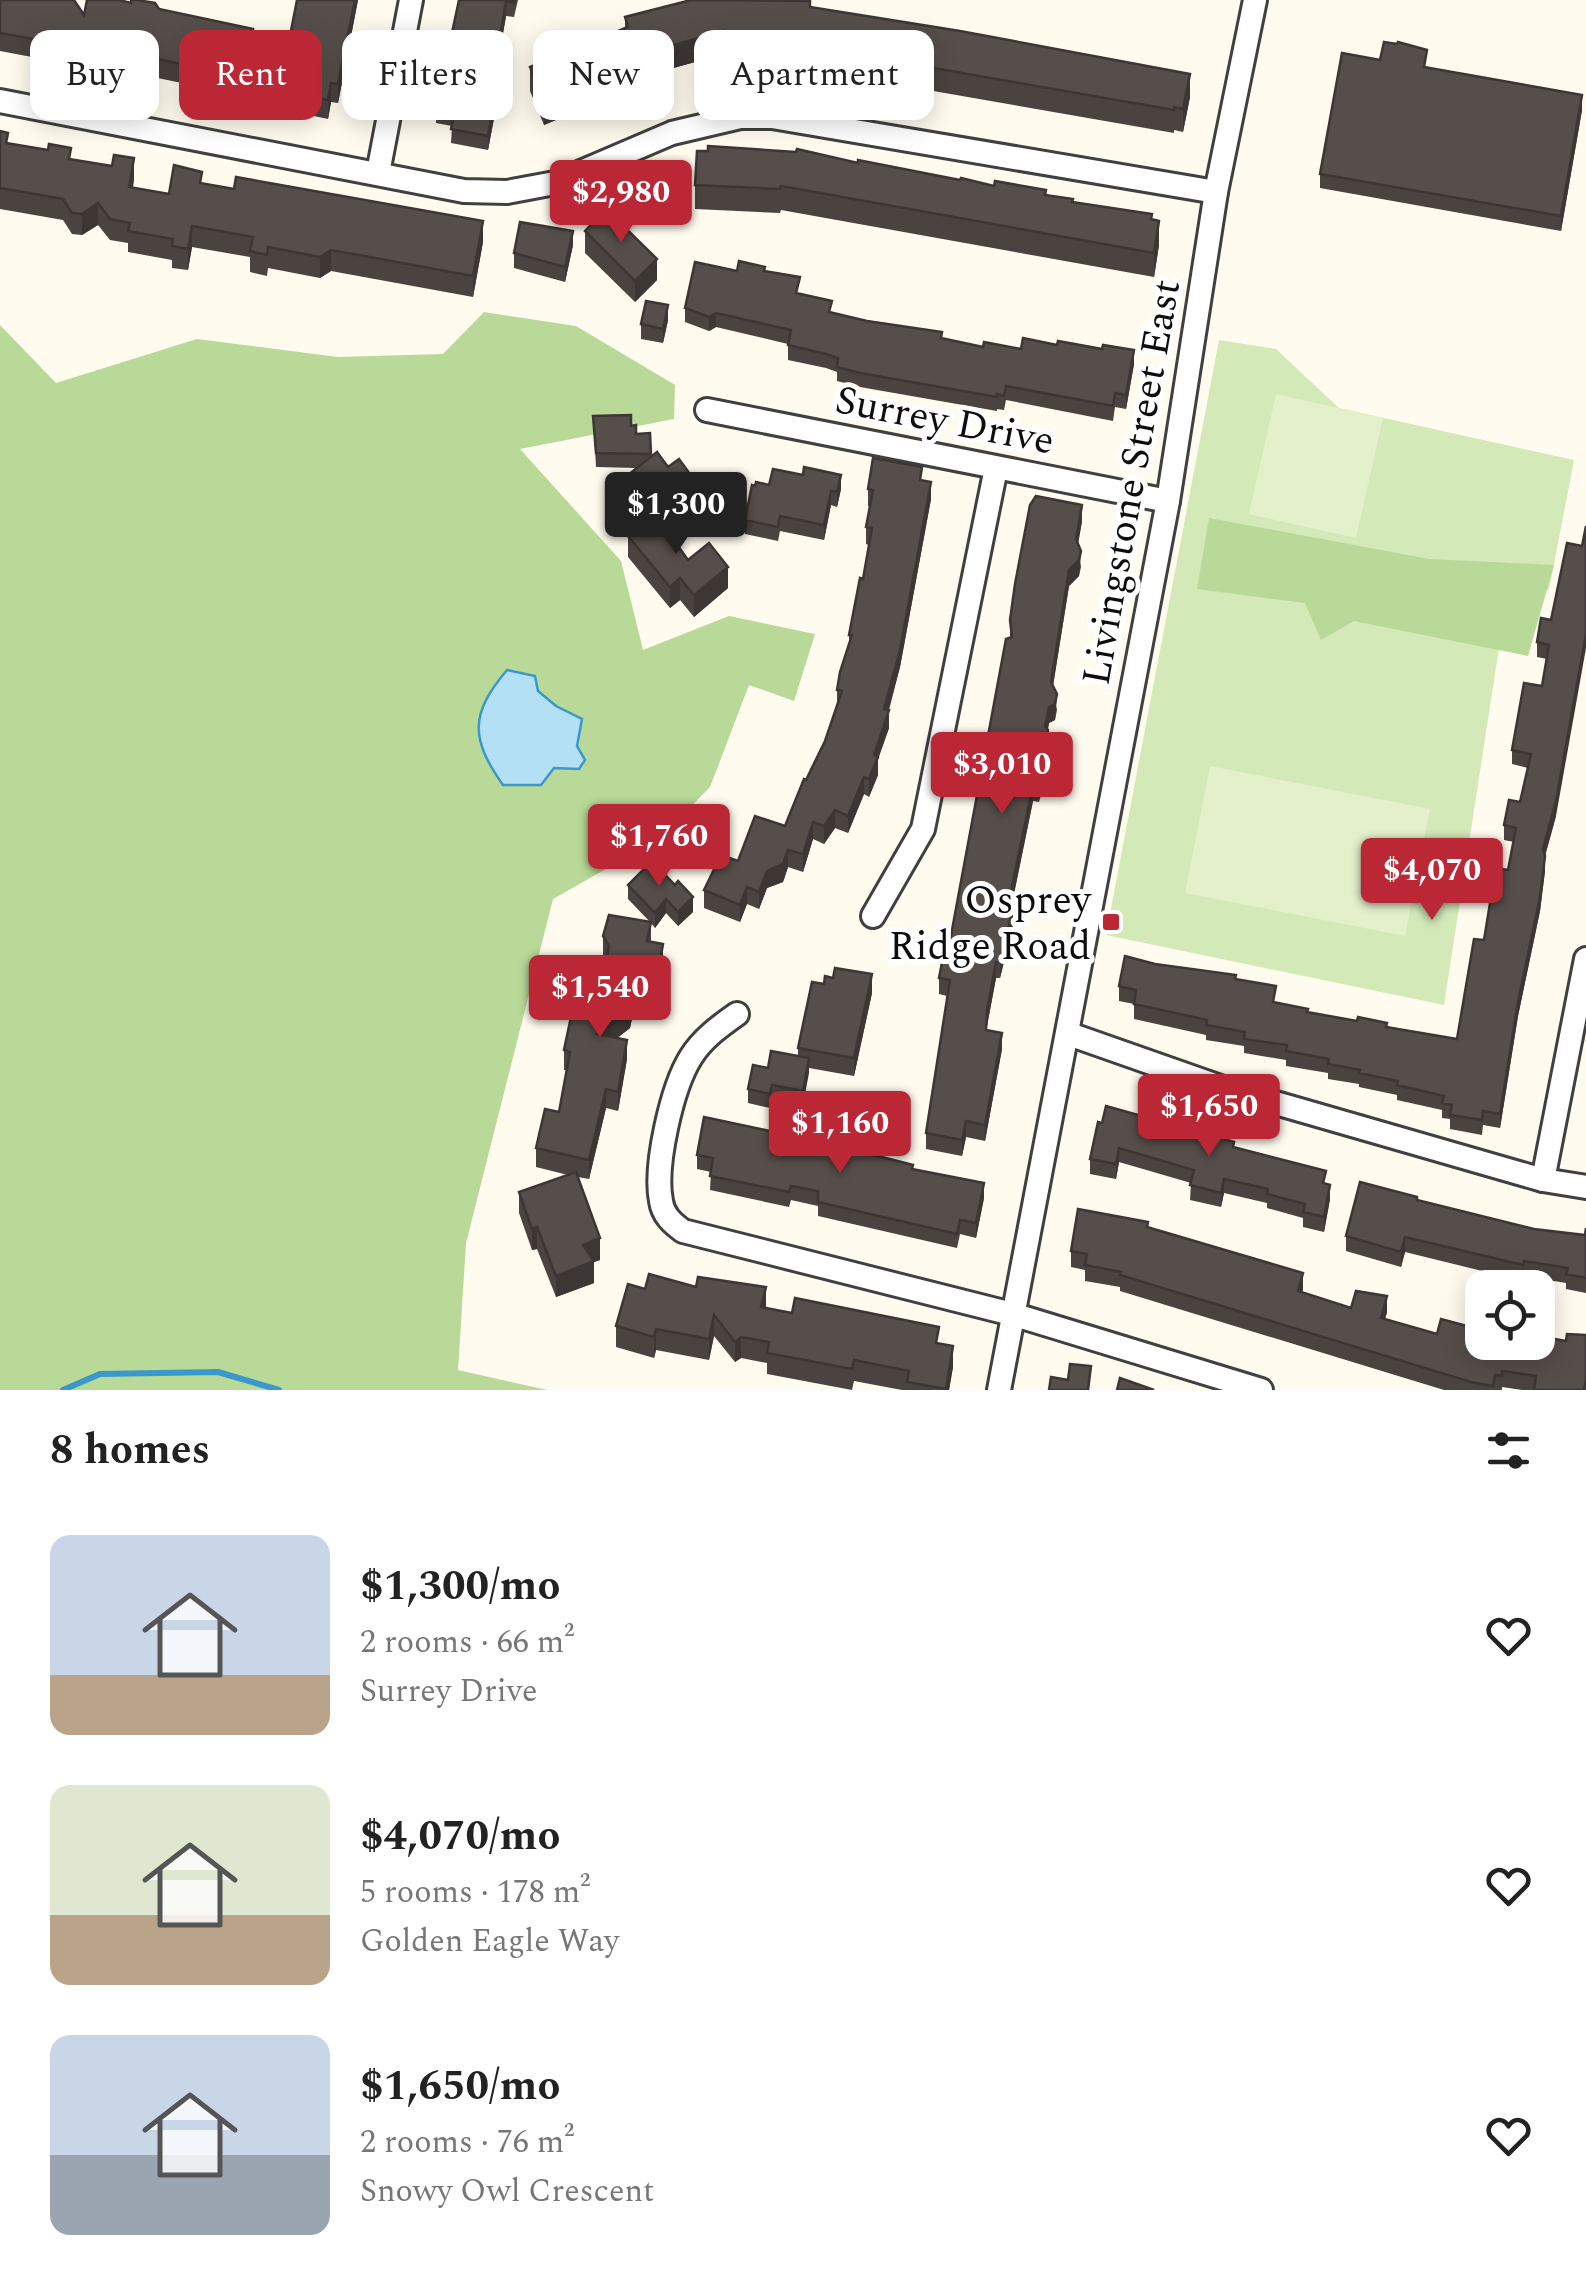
<!DOCTYPE html>
<html lang="en">
<head>
<meta charset="utf-8">
<style>
	:root { --surface:#fff; --page:#f6f6f6; --text:#222; --muted:#767676; --accent:#bc2735 }
	body { margin:0; font-family:Spectral,serif; background:var(--page); color:var(--text); height:100vh; display:flex; flex-direction:column; font-size:38px; white-space:nowrap }
	* { box-sizing:border-box; margin:0 }
	p { font-size:32px; color:var(--muted) }
	.icon { flex:none; width:55px; height:55px; fill:none; stroke:currentColor; stroke-width:2; stroke-linecap:round; stroke-linejoin:round }
	.map { position:relative; height:1390px; overflow:hidden }
	.panel { display:flex; flex-direction:column; background:var(--surface); flex:1 }
	.panel>* { flex:none }
	.hud { position:absolute; left:30px; top:30px; width:1000px; height:90px; display:flex; gap:20px }
	.buttons { position:absolute; left:1465px; top:1270px; display:grid; gap:20px }
	.buttons a { display:grid; place-items:center; width:90px; height:90px; border-radius:20px; background:var(--surface); box-shadow:0 5px 25px #0003; font-size:50px }
	.price { position:absolute; translate:-50% -85px; padding:0 22px; border-radius:10px; background:var(--accent); color:#fff; font-size:32px; line-height:65px; filter:drop-shadow(0 2px 5px #0008) }
	.price::after { content:''; position:absolute; left:50%; top:60px; width:30px; height:22px; margin-left:-15px; background:inherit; clip-path:polygon(0 0,100% 0,50% 100%) }
	.price.active { background:#222; color:#fff }
	ul { padding:0; list-style:none }
	li { display:flex; align-items:center; gap:30px; height:250px; padding:0 50px }
	li span { display:grid; place-items:center; flex:none; width:280px; height:200px; border-radius:20px; color:#555 }
	li>.icon { margin-inline-start:auto }
	span .icon { width:120px; height:120px; fill:#fffc; stroke-width:1 }
	li b { font-size:42px }
	h2 { display:flex; justify-content:space-between; align-items:center; height:120px; padding:0 50px; font-size:42px }
	.tag { padding:0 35px; border-radius:20px; background:var(--surface); box-shadow:0 5px 25px #0003; font-size:35px; line-height:90px }
	.tag.active { background:var(--accent); color:#fff }
	.map>svg:first-child { display:block }
</style>
</head>
<body>
<div class="map">
<svg width="1586" height="1390" viewBox="0 0 1586 1390">
	<rect width="100%" height="100%" fill="#fffbee"/>
	<polygon fill="#d3e9b8" points="1219,340 1276,349 1339,408 1574,460 1549,590 1509,583 1444,1005 1106,935"/>
	<g fill="#b8d997">
		<polygon points="484,312 576,326 675,385 674,419 520,449 621,561 643,650 729,616 815,634 794,701 749,685 710,787 659,839 553,899 466,1243 458,1370 547,1390 0,1390 0,325 56,383 197,339 338,357 443,354"/>
		<polygon points="1209,518 1429,559 1554,565 1528,656 1354,621 1321,640 1305,603 1197,589"/>
	</g>
	<g fill="#e4f0ca">
		<polygon points="1276,394 1383,418 1356,538 1249,514"/>
		<polygon points="1210,766 1430,809 1405,936 1185,893"/>
	</g>
	<path fill="#b3e0f5" stroke="#3b98cb" stroke-width="2.5" d="M507,670L535,676L538,691L556,706L582,719L577,746L585,760L579,769L554,768L541,785H503C470,738 470,714 507,670Z"/>
	<g fill="none" stroke-linecap="round" stroke-linejoin="round">
		<polyline stroke="#3b98cb" stroke-width="6" points="63,1390 100,1374 218,1372 279,1390"/>
		<defs>
			<g id="minor">
				<polyline points="0,101 464,191 507,192 555,183 672,133 740,117 772,117 1216,192"/>
				<polyline points="378,173 411,0"/>
				<polyline points="707,410 1168,501"/>
				<polyline points="873,916 923,829 996,468"/>
				<path d="M737,1014C720,1026 702,1039 691,1057C672,1087 654,1166 661,1201C663,1215 672,1223 683,1231L1012,1314L1261,1390"/>
				<polyline points="1069,1034 1220,1087 1543,1180 1586,1187"/>
				<polyline points="1543,1180 1586,959"/>
				<polyline points="999,1390 1168,501 1216,192 1255,0"/>
			</g>
		</defs>
		<use href="#minor" stroke="#404040" stroke-width="28"/>
		<use href="#minor" stroke="#fff" stroke-width="22"/>
	</g>
	<g fill="#4a4340">
		<polygon points="0,0 84,15 159,9 253,48 252,55 256,74 251,97 118,70 117,73 0,51"/>
		<polygon points="358,0 338,103 331,102 328,119 285,110 285,96 282,96 282,77"/>
		<polygon points="459,0 518,0 514,17 506,16 498,61 502,76 488,150 451,143 452,126 436,123 436,108"/>
		<polygon points="810,7 1190,97 1183,132 1174,130 1174,133 870,80 816,69 816,63 724,60 724,54 630,80 630,89 544,125 530,91 530,67 625,28 625,17"/>
		<polygon points="1427,68 1582,110 1561,231 1320,188 1320,174"/>
		<polygon points="0,131 8,143 71,159 134,179 133,188 169,194 202,183 483,242 473,297 331,271 320,278 268,268 267,276 250,272 250,257 192,247 188,270 172,268 172,260 128,252 128,243 110,240 98,225 82,235 72,234 63,220 0,209"/>
		<polygon points="858,163 1046,195 1073,203 1152,219 1159,245 1154,277 781,210 780,213 695,209 695,185"/>
		<polygon points="585,231 657,280 635,302 585,253"/>
		<polygon points="573,245 565,282 514,268 514,253"/>
		<polygon points="765,272 799,294 832,312 867,321 983,347 1021,349 1134,364 1126,409 1115,407 1113,421 1006,400 1004,410 997,409 997,411 860,387 837,381 837,372 826,368 788,360 788,344 716,327 709,331 685,322 685,308"/>
		<polygon points="668,320 663,343 641,339 641,324"/>
		<polygon points="593,416 631,426 636,434 650,433 651,457 692,499 661,523 688,560 728,588 694,617 680,600 670,608 628,557 628,536 642,524 623,500 623,479 636,468 596,467"/>
		<polygon points="922,480 931,499 900,667 889,710 889,728 878,759 878,775 869,797 864,794 848,833 835,828 824,844 813,839 803,872 788,867 783,882 767,888 759,909 747,904 740,922 704,908 704,890 738,861 785,826 825,741 837,705 837,690 849,644 849,635 863,579 869,545 866,544 866,527 870,507 868,506 868,489"/>
		<polygon points="769,485 841,489 837,507 831,505 824,540 780,531 778,541 745,534 745,520"/>
		<polygon points="1082,521 1078,544 1081,567 1079,576 1069,586 1053,686 1057,710 1055,720 1049,723 1048,729 1046,756 1049,772 1045,795 1041,795 1039,802 1033,801 1013,899 1013,925 1000,978 996,978 987,1026 987,1030 1002,1049 985,1141 966,1137 962,1156 926,1149 926,1133 947,996 939,994 939,978 947,957 1010,638 1010,620"/>
		<polygon points="1551,620 1556,816 1545,856 1545,871 1540,911 1518,1016 1500,1128 1483,1125 1482,1135 1450,1129 1450,1119 1442,1118 1442,1110 1397,1100 1397,1095 1359,1087 1359,1084 1328,1079 1328,1073 1286,1066 1286,1060 1244,1053 1244,1046 1206,1040 1206,1035 1134,1019 1134,1004 1119,1001 1119,986 1236,979 1275,1003 1308,1012 1457,1039 1484,940 1490,904 1486,900 1486,885 1508,870 1514,842 1504,840 1504,825 1520,802 1528,768 1512,764 1512,750 1542,686 1547,659 1537,657 1537,642"/>
		<polygon points="652,861 693,912 678,926 666,913 655,928 651,923 651,941 663,963 659,986 654,985 649,1012 634,1009 630,1028 617,1038 627,1059 618,1111 606,1108 589,1179 578,1177 600,1260 594,1262 594,1283 556,1297 537,1249 532,1250 519,1213 519,1192 568,1175 536,1167 536,1148 559,1112 567,1070 564,1070 564,1050 595,1016 606,960 603,955 603,936 650,922 628,899 628,885"/>
		<polygon points="872,993 854,1076 809,1068 803,1105 772,1099 770,1108 748,1103 748,1089 768,1068 798,1056 798,1048"/>
		<polygon points="1098,1122 1234,1147 1326,1184 1330,1199 1324,1232 1303,1227 1303,1218 1267,1208 1267,1203 1224,1193 1221,1207 1190,1200 1191,1183 1119,1162 1116,1179 1090,1174 1090,1159"/>
		<polygon points="807,1145 913,1169 984,1198 976,1238 960,1234 957,1248 818,1216 818,1206 791,1200 789,1207 710,1190 711,1172 697,1169 697,1155"/>
		<polygon points="1417,1200 1534,1229 1585,1235 1586,1228 1586,1293 1566,1289 1566,1283 1524,1276 1523,1281 1405,1252 1401,1267 1346,1251 1346,1236"/>
		<polygon points="1148,1227 1303,1289 1302,1293 1351,1308 1387,1312 1385,1319 1437,1334 1482,1330 1566,1341 1586,1335 1586,1390 1522,1390 1502,1387 1502,1390 1444,1390 1120,1291 1120,1287 1085,1281 1085,1270 1071,1267 1071,1251"/>
		<polygon points="645,1289 766,1308 939,1344 953,1367 949,1390 902,1390 854,1381 852,1390 767,1374 767,1363 741,1358 735,1362 714,1336 709,1360 656,1350 654,1358 616,1347 616,1326"/>
	</g>
	<g fill="#3c3734">
		<polygon points="355,0 358,0 338,103 338,84"/>
		<polygon points="506,1 506,16 496,75 496,61"/>
		<polygon points="253,29 253,48 248,73 248,54"/>
		<polygon points="724,31 724,54 630,80 630,89 544,125 544,102 627,58"/>
		<polygon points="256,56 256,74 251,97 251,78"/>
		<polygon points="502,62 502,76 488,150 488,136"/>
		<polygon points="1190,74 1190,97 1183,132 1183,109"/>
		<polygon points="331,83 331,102 328,119 328,100"/>
		<polygon points="1582,95 1582,110 1561,231 1561,216"/>
		<polygon points="134,158 134,179 129,209 129,187"/>
		<polygon points="98,203 98,225 82,235 82,214"/>
		<polygon points="483,221 483,242 473,297 473,276"/>
		<polygon points="1159,221 1159,245 1154,277 1154,253"/>
		<polygon points="192,226 192,247 188,270 188,249"/>
		<polygon points="573,231 573,245 565,282 565,267"/>
		<polygon points="331,250 331,271 320,278 320,257"/>
		<polygon points="657,259 657,280 635,302 635,281"/>
		<polygon points="668,305 668,320 663,343 663,329"/>
		<polygon points="716,313 716,327 709,331 709,317"/>
		<polygon points="1134,350 1134,364 1126,409 1126,395"/>
		<polygon points="841,475 841,489 837,507 837,492"/>
		<polygon points="692,477 692,499 648,533 648,511"/>
		<polygon points="931,482 931,499 900,667 888,711 889,728 878,759 878,775 869,797 869,779"/>
		<polygon points="831,491 831,505 824,540 824,525"/>
		<polygon points="1082,505 1082,521 1076,555 1076,539"/>
		<polygon points="1081,551 1079,576 1069,586 1051,698 1051,682 1069,570"/>
		<polygon points="728,567 728,588 694,617 694,595"/>
		<polygon points="680,578 680,600 670,608 670,587"/>
		<polygon points="1586,634 1586,648 1556,816 1543,863 1543,849"/>
		<polygon points="1057,694 1055,720 1049,723 1045,742 1045,726 1049,707"/>
		<polygon points="1049,756 1049,772 1045,795 1045,779"/>
		<polygon points="864,777 864,794 848,833 848,816"/>
		<polygon points="1033,785 1033,801 1010,913 1010,896"/>
		<polygon points="835,810 835,828 824,844 824,826"/>
		<polygon points="813,822 813,839 803,872 803,854"/>
		<polygon points="788,850 788,867 783,882 767,888 759,909 759,892 767,871"/>
		<polygon points="1545,856 1545,871 1540,911 1518,1016 1500,1128 1500,1114 1518,1002"/>
		<polygon points="747,887 747,904 740,922 740,905"/>
		<polygon points="693,897 693,912 678,926 678,912"/>
		<polygon points="666,899 666,913 655,928 655,913"/>
		<polygon points="1013,909 1013,925 1000,978 1000,962"/>
		<polygon points="663,944 663,963 659,986 659,967"/>
		<polygon points="996,962 996,978 987,1026 986,1046 987,1010"/>
		<polygon points="654,966 654,985 649,1012 649,993"/>
		<polygon points="872,974 872,993 854,1076 854,1058"/>
		<polygon points="634,990 634,1009 630,1028 597,1054 597,1034"/>
		<polygon points="1002,1033 1002,1049 985,1141 985,1125"/>
		<polygon points="627,1040 627,1059 618,1111 618,1092"/>
		<polygon points="809,1058 809,1073 803,1105 803,1091"/>
		<polygon points="606,1089 606,1108 589,1179 589,1160"/>
		<polygon points="966,1121 966,1137 962,1156 962,1140"/>
		<polygon points="1119,1148 1119,1162 1116,1179 1116,1164"/>
		<polygon points="1224,1179 1224,1193 1221,1207 1221,1193"/>
		<polygon points="984,1183 984,1198 976,1238 976,1223"/>
		<polygon points="1330,1185 1330,1199 1324,1232 1324,1217"/>
		<polygon points="537,1227 537,1249 532,1250 532,1229"/>
		<polygon points="1405,1237 1405,1252 1401,1267 1401,1252"/>
		<polygon points="600,1238 600,1260 594,1262 594,1283 556,1297 556,1276 583,1245"/>
		<polygon points="1303,1273 1303,1289 1298,1307 1298,1291"/>
		<polygon points="766,1287 766,1307 761,1328 761,1307"/>
		<polygon points="1387,1296 1387,1312 1381,1334 1381,1318"/>
		<polygon points="714,1315 714,1336 709,1360 709,1339"/>
		<polygon points="656,1329 656,1350 654,1358 654,1337"/>
		<polygon points="741,1337 741,1358 735,1362 735,1342"/>
		<polygon points="953,1346 953,1367 949,1390 946,1390"/>
	</g>
	<g fill="#564e4a" stroke="#3c3734" stroke-width="2.5">
		<polygon points="0,0 74,0 84,15 87,0 119,0 131,3 131,0 137,0 155,3 159,9 253,29 248,54 256,56 251,78 118,51 117,54 0,33"/>
		<polygon points="297,0 355,0 338,84 331,83 328,100 285,92 288,78 282,77"/>
		<polygon points="459,0 515,0 514,3 506,1 496,61 502,62 488,136 451,129 455,112 436,108"/>
		<polygon points="691,0 810,1 810,7 960,31 1190,74 1183,109 1174,107 1174,110 870,57 816,46 817,40 724,37 724,31 627,58 630,66 544,102 530,67 628,27 625,17"/>
		<polygon points="1384,42 1397,44 1398,42 1427,50 1424,67 1582,95 1561,216 1320,174 1342,53 1380,60"/>
		<polygon points="0,131 8,133 6,143 48,150 49,144 71,148 69,159 112,166 114,155 134,158 129,187 169,194 174,165 202,172 200,183 234,189 236,177 483,221 473,276 331,250 320,257 268,247 267,255 250,251 253,237 192,226 188,249 172,246 173,239 128,231 130,223 110,219 98,203 82,214 72,213 63,199 0,188"/>
		<polygon points="708,146 796,152 797,149 858,163 858,160 960,180 961,178 994,186 995,181 1046,190 1045,195 1073,199 1072,202 1152,214 1151,219 1159,221 1154,253 781,186 780,189 695,185 697,151 708,151"/>
		<polygon points="606,209 657,259 635,281 585,231"/>
		<polygon points="520,222 573,231 565,267 514,253"/>
		<polygon points="739,261 765,267 764,271 800,277 796,293 832,301 829,312 867,321 942,332 941,338 983,347 984,342 1021,349 1023,338 1057,345 1058,341 1102,349 1103,345 1134,350 1126,395 1115,393 1113,406 1006,386 1004,396 997,394 997,397 860,373 837,367 838,358 826,354 788,345 791,330 716,313 709,317 685,308 695,262 737,271"/>
		<polygon points="646,301 668,305 663,329 641,324"/>
		<polygon points="631,415 631,426 636,425 636,434 650,433 651,454 596,453 593,416"/>
		<polygon points="657,452 668,467 679,459 692,477 648,511 623,479"/>
		<polygon points="873,458 922,467 920,480 931,482 900,650 884,709 889,710 874,755 878,757 869,779 864,777 848,816 835,810 824,826 813,822 803,854 788,850 783,864 767,871 759,892 747,887 740,905 704,890 721,855 738,861 755,816 785,826 804,779 806,780 825,741 842,691 837,690 840,672 852,635 849,635 860,578 863,579 872,528 866,527 873,490 868,489"/>
		<polygon points="804,467 841,475 837,492 831,491 824,525 780,516 778,527 745,520 752,485 755,486 756,482 769,485 773,469 803,475"/>
		<polygon points="1036,496 1082,505 1076,539 1081,551 1079,560 1069,570 1051,682 1057,694 1055,704 1049,707 1045,726 1048,730 1044,755 1049,756 1045,779 1041,778 1039,786 1033,785 1010,896 1013,897 1013,909 1000,962 996,962 987,1010 986,1030 1002,1033 985,1125 966,1121 962,1140 926,1133 950,980 939,978 943,957 947,957 1006,639 1012,637 1010,620 1015,584 1030,505"/>
		<polygon points="655,514 688,560 709,543 728,567 694,595 680,578 670,587 628,536"/>
		<polygon points="1586,526 1586,634 1556,801 1543,849 1545,856 1540,897 1518,1002 1500,1114 1483,1111 1482,1120 1450,1115 1452,1105 1442,1103 1444,1096 1397,1085 1398,1081 1359,1073 1360,1070 1328,1064 1329,1059 1286,1051 1287,1045 1244,1039 1245,1032 1206,1025 1207,1020 1134,1004 1136,990 1119,986 1125,956 1155,964 1236,975 1235,979 1276,986 1273,1002 1308,1009 1307,1012 1357,1021 1358,1017 1387,1023 1386,1027 1457,1039 1474,939 1484,940 1492,891 1486,885 1487,875 1496,868 1508,870 1516,828 1504,825 1509,800 1520,802 1531,754 1512,750 1524,683 1542,686 1549,645 1537,642 1541,618 1551,620 1567,543 1582,546"/>
		<polygon points="652,861 675,885 678,881 693,897 678,912 666,899 655,913 628,885"/>
		<polygon points="609,915 651,922 647,941 663,944 659,967 654,966 649,993 634,990 630,1009 597,1034 627,1040 618,1092 606,1089 589,1160 536,1148 545,1109 559,1112 570,1052 564,1050 572,1012 595,1016 609,946 603,936"/>
		<polygon points="835,968 872,974 854,1058 798,1048 812,982 824,984 825,976 833,978"/>
		<polygon points="771,1051 809,1058 803,1091 772,1085 770,1094 748,1089 753,1065 768,1068"/>
		<polygon points="1106,1106 1234,1142 1233,1147 1326,1171 1323,1183 1330,1185 1324,1217 1303,1212 1305,1204 1267,1194 1268,1189 1224,1179 1221,1193 1190,1185 1194,1170 1119,1148 1116,1164 1090,1159 1098,1122 1102,1123"/>
		<polygon points="704,1117 807,1139 806,1145 878,1156 913,1165 912,1169 984,1183 976,1223 960,1220 957,1234 818,1202 818,1191 791,1186 789,1192 710,1176 713,1158 697,1155"/>
		<polygon points="576,1172 600,1238 583,1245 594,1261 556,1276 537,1227 532,1229 519,1192"/>
		<polygon points="1360,1182 1417,1197 1417,1200 1534,1229 1585,1235 1586,1228 1586,1278 1566,1274 1568,1268 1524,1261 1523,1265 1405,1237 1401,1252 1346,1236"/>
		<polygon points="1078,1209 1148,1222 1147,1227 1303,1273 1298,1291 1351,1308 1356,1291 1387,1296 1381,1318 1437,1334 1441,1319 1482,1330 1482,1342 1538,1342 1538,1336 1566,1341 1567,1334 1586,1335 1586,1380 1584,1390 1534,1390 1536,1376 1502,1371 1502,1376 1495,1375 1493,1386 1471,1382 1120,1275 1121,1272 1085,1265 1087,1254 1071,1251"/>
		<polygon points="649,1274 696,1287 698,1277 766,1287 761,1307 792,1313 795,1298 939,1327 936,1343 953,1346 946,1389 907,1382 909,1371 854,1360 852,1369 767,1353 769,1342 741,1337 735,1342 714,1315 709,1339 656,1329 654,1337 616,1326 628,1284 645,1289"/>
		<polygon points="1070,1364 1091,1366 1088,1390 1049,1390 1051,1377 1068,1380"/>
		<polygon points="1120,1378 1154,1390 1117,1390"/>
	</g>
	<rect fill="#bc2735" stroke="#fff" stroke-width="4" x="1101" y="912" width="20" height="20" rx="5"/>
	<g text-anchor="middle" stroke-width="10" stroke-linejoin="round" paint-order="stroke">
		<g font-size="40" fill="#0d0d0d" stroke="#fff">
			<text transform="translate(945 419) rotate(11)" y="14">Surrey Drive</text>
			<text transform="translate(1130 482) rotate(-80)" y="14">Livingstone Street East</text>
		</g>
		<g font-size="40" fill="#0d0d0d" stroke="#fff" text-anchor="end">
			<text x="1091" y="913">Osprey<tspan x="1091" dy="46">Ridge Road</tspan></text>
		</g>
	</g>
</svg>
<div class="buttons">
<a><svg class="icon" aria-label="locate" viewBox="0 0 24 24"><circle cx="12" cy="12" r="6"/><path d="M12 2v4M12 18v4M2 12h4M18 12h4"/></svg></a>
</div>
<b class="price" style="left:621px;top:245px">$2,980</b>
<b class="price active" style="left:676px;top:557px">$1,300</b>
<b class="price" style="left:1002px;top:817px">$3,010</b>
<b class="price" style="left:659px;top:889px">$1,760</b>
<b class="price" style="left:1432px;top:923px">$4,070</b>
<b class="price" style="left:600px;top:1040px">$1,540</b>
<b class="price" style="left:1209px;top:1159px">$1,650</b>
<b class="price" style="left:840px;top:1176px">$1,160</b>
<div class="hud">
<a class="tag">Buy</a>
<a class="tag active">Rent</a>
<a class="tag">Filters</a>
<a class="tag">New</a>
<a class="tag">Apartment</a>
</div>
</div>
<section class="panel">
<h2>8 homes<svg class="icon" aria-label="filters" viewBox="0 0 24 24"><path d="M4 7h16M4 17h16"/><circle cx="9" cy="7" r="2"/><circle cx="15" cy="17" r="2"/></svg></h2>
<ul>
<li><span style="background:linear-gradient(#c9d6e8 70%,#b9a48a 0)"><svg class="icon" aria-label="home" viewBox="0 0 24 24"><path d="M3 11l9-7 9 7M6 9v11h12V9"/></svg></span><div><b>$1,300/mo</b><p>2 rooms · 66 m²</p><p>Surrey Drive</p></div><svg class="icon" aria-label="heart" viewBox="0 0 24 24"><path d="M12 20l-8-8c-3-5 5-10 8-4 3-6 11-1 8 4z"/></svg></li>
<li><span style="background:linear-gradient(#dfe7d0 65%,#b9a48a 0)"><svg class="icon" aria-label="home" viewBox="0 0 24 24"><path d="M3 11l9-7 9 7M6 9v11h12V9"/></svg></span><div><b>$4,070/mo</b><p>5 rooms · 178 m²</p><p>Golden Eagle Way</p></div><svg class="icon" aria-label="heart" viewBox="0 0 24 24"><path d="M12 20l-8-8c-3-5 5-10 8-4 3-6 11-1 8 4z"/></svg></li>
<li><span style="background:linear-gradient(#c9d6e8 60%,#9aa5b1 0)"><svg class="icon" aria-label="home" viewBox="0 0 24 24"><path d="M3 11l9-7 9 7M6 9v11h12V9"/></svg></span><div><b>$1,650/mo</b><p>2 rooms · 76 m²</p><p>Snowy Owl Crescent</p></div><svg class="icon" aria-label="heart" viewBox="0 0 24 24"><path d="M12 20l-8-8c-3-5 5-10 8-4 3-6 11-1 8 4z"/></svg></li>
</ul>
</section>
</body>
</html>
